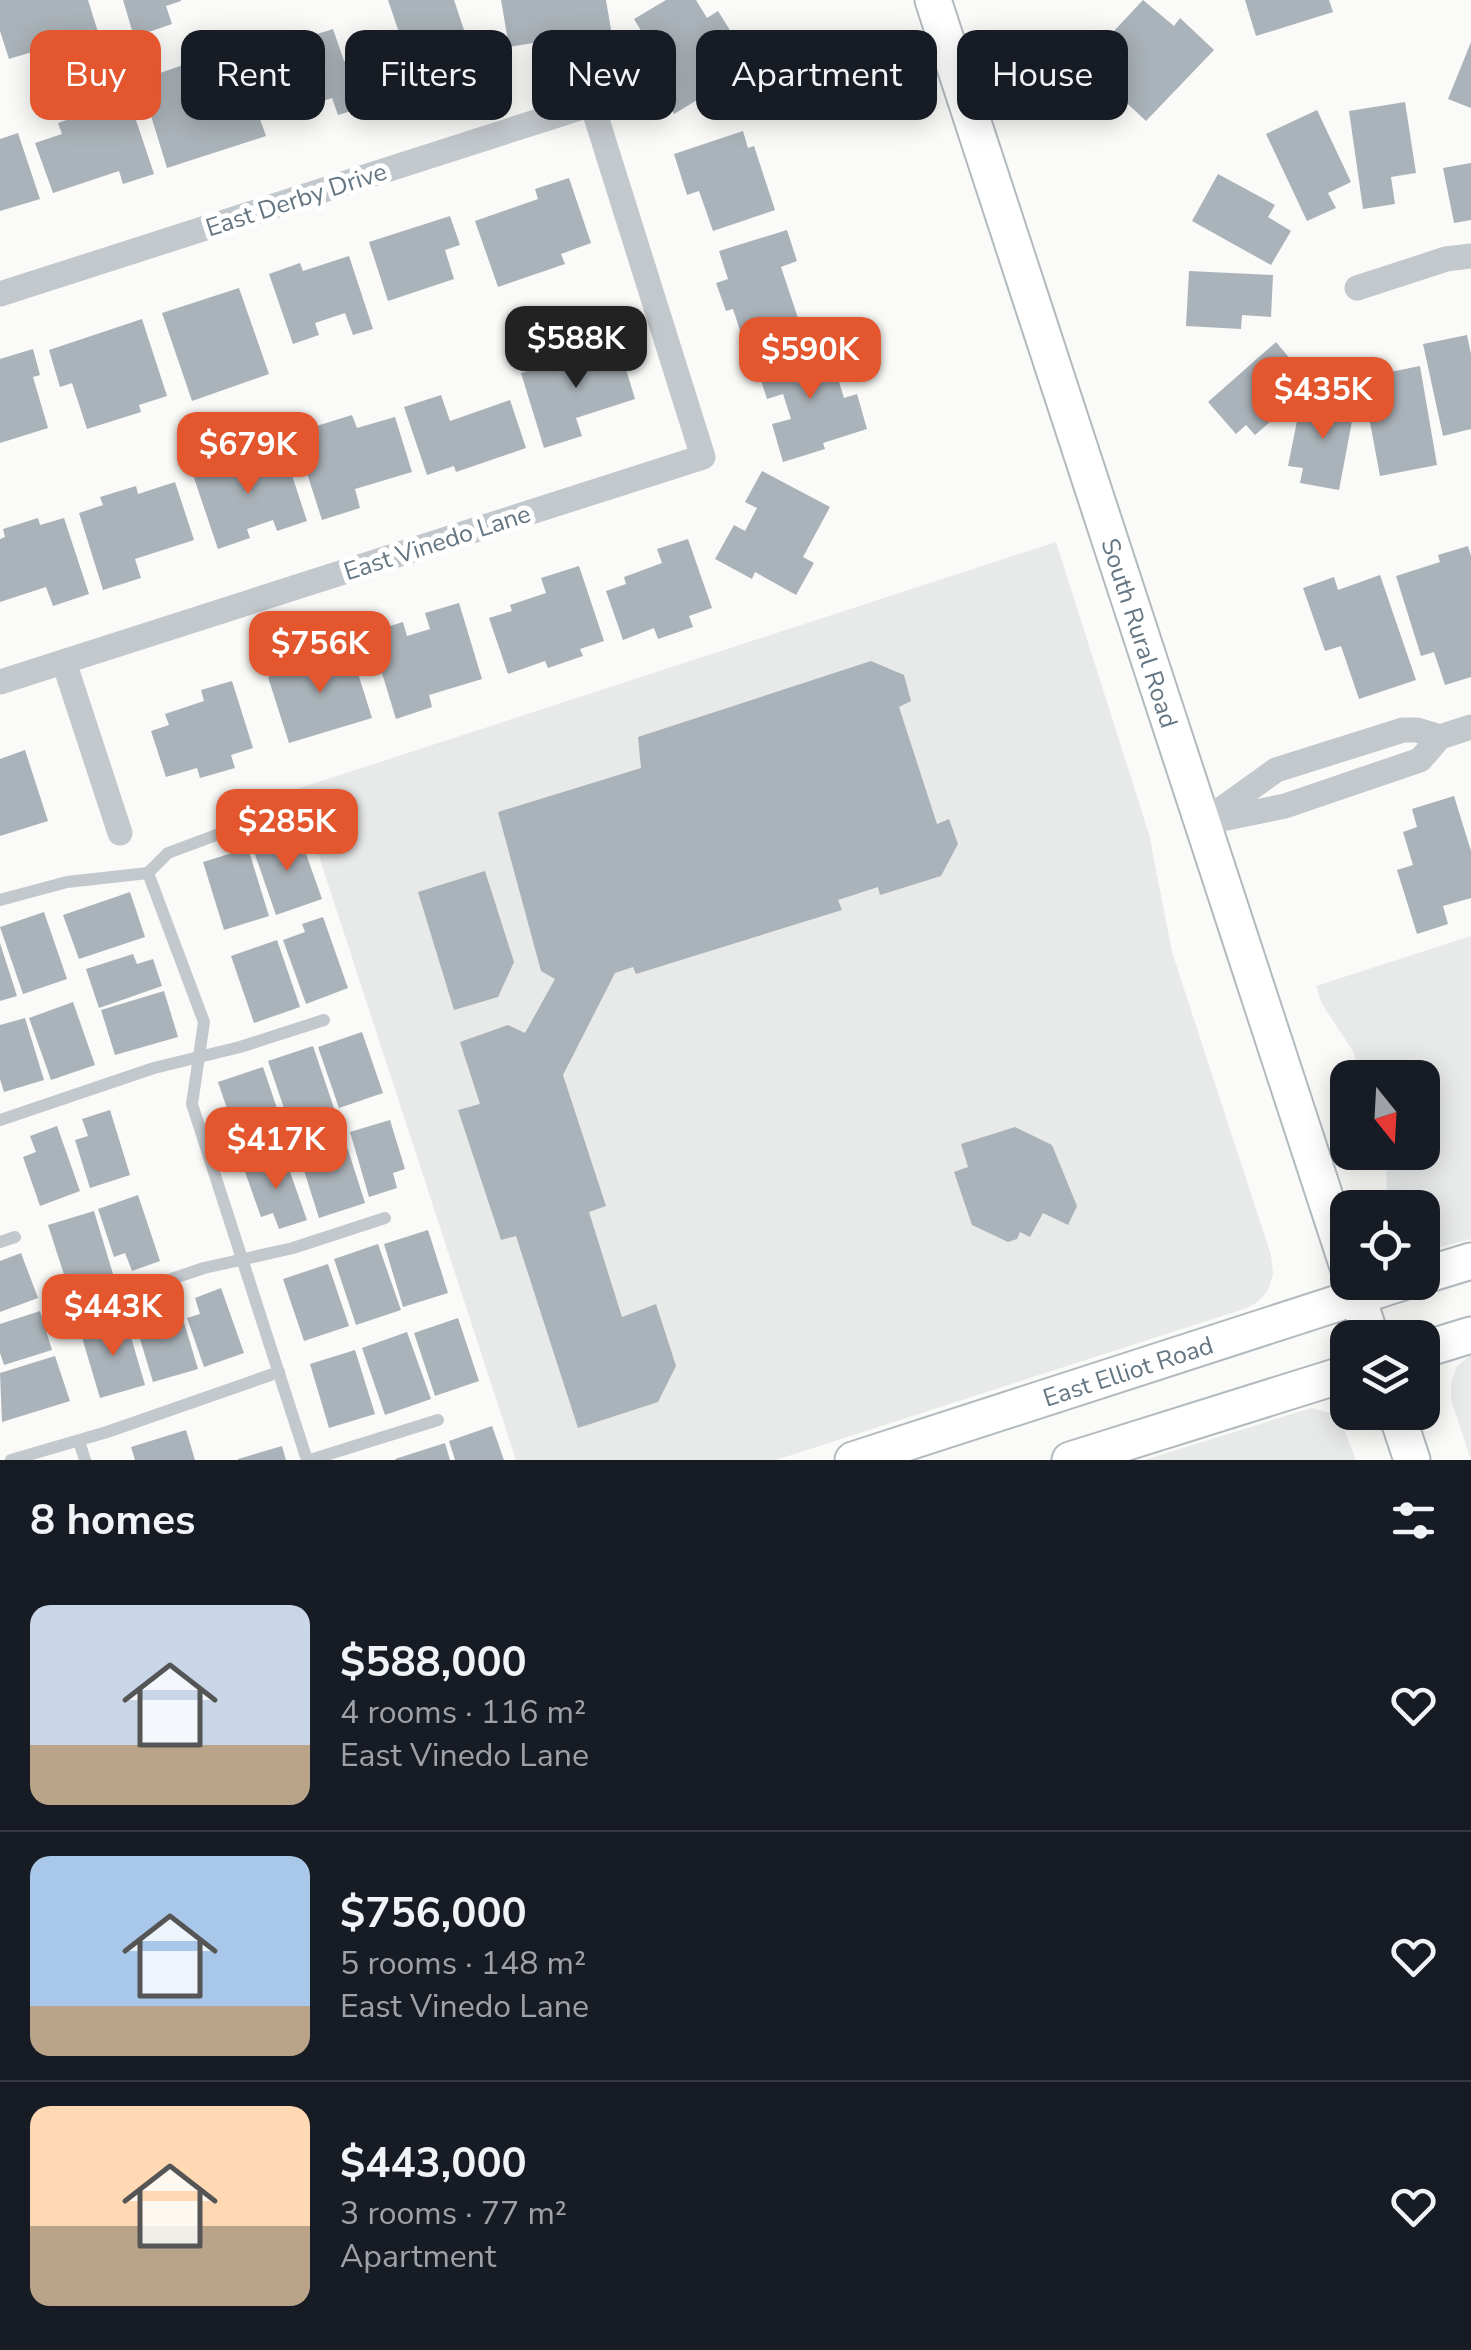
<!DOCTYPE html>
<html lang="en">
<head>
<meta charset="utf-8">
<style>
	:root { --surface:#171b24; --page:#242831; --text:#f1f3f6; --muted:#9ea1a6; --line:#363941; --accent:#e4572e }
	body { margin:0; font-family:"Nunito Sans",sans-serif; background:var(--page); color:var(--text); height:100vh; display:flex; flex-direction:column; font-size:38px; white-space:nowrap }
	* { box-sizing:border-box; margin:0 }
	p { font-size:32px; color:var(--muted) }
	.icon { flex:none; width:55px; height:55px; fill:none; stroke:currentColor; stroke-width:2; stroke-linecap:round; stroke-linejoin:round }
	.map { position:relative; height:1460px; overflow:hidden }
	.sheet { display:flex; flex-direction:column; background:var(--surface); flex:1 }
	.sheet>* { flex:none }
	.guide { position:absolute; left:30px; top:30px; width:1412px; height:90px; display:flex; gap:20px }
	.needle { width:65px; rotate:162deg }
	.buttons { position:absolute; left:1330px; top:1060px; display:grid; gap:20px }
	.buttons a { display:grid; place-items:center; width:110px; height:110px; border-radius:20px; background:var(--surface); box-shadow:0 5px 25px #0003; font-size:50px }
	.price { position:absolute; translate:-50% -85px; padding:0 22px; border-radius:20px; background:var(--accent); color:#fff; font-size:32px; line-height:65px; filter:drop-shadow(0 2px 5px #0008) }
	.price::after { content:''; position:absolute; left:50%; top:60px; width:30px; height:22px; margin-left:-15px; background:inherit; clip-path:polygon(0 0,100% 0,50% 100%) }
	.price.current { background:#222; color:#fff }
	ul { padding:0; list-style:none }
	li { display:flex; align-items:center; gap:30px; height:250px; padding:0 30px }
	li+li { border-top:2px solid var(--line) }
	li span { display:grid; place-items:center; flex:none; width:280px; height:200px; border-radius:20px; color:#555 }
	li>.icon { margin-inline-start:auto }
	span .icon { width:120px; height:120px; fill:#fffc; stroke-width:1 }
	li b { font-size:42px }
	h2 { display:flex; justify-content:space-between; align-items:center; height:120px; padding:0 30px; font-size:42px }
	.tag { padding:0 35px; border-radius:20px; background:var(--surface); box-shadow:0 5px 25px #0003; font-size:35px; line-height:90px }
	.tag.current { background:var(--accent); color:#fff }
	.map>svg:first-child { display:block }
</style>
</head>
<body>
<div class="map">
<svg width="1471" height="1460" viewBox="0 0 1471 1460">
	<rect width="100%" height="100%" fill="#fafaf8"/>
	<g fill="#e8e9e9">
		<polygon points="1056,542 1149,834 1172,952 1271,1255 1273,1274 1268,1290 1259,1301 1247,1308 776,1460 516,1460 297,789"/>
		<polygon points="1471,936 1471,1239 1432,1249 1423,1247 1422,1208 1387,1207 1386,1153 1422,1152 1422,1078 1362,1077 1353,1051 1322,1004 1316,986"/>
		<polygon points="1471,1355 1471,1460 1451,1400 1451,1383 1457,1366"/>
		<polygon points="1311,1408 1331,1413 1341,1422 1356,1460 1144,1460"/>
	</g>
	<g fill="#aab3b9">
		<polygon points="0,0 88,0 98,32 9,59 0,31"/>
		<polygon points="123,0 181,0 181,1 166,6 172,24 134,37"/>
		<polygon points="388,0 454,0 480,78 449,88 436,49 408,59"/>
		<polygon points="501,0 606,0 611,30 509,47"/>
		<polygon points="666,0 696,0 707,18 718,11 738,43 728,49 742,73 674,114 652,79 665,70 634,19"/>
		<polygon points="1143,0 1174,26 1180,18 1214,50 1146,121 1084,63"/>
		<polygon points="1245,0 1329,0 1333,12 1256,36"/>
		<polygon points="333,29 344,61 359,56 374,104 338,115 332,98 284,113 264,51"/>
		<polygon points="1471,42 1471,108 1448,99"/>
		<polygon points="183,65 188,81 227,68 243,113 256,108 266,136 167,168 140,80"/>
		<polygon points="1405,102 1416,173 1391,177 1395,204 1363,209 1349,111"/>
		<polygon points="115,103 120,116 133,111 154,174 123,184 119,171 53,193 35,143 62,134 58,123"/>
		<polygon points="1317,110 1351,182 1328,193 1336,208 1307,221 1266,134"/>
		<polygon points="743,131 748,148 754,146 775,210 713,231 699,191 687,195 674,154"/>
		<polygon points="18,133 40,199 0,211 0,139"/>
		<polygon points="1471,163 1471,220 1454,223 1443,168"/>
		<polygon points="1218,174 1275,205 1268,217 1291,231 1271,265 1192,221"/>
		<polygon points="569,178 591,243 561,254 565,264 498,287 475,221 538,199 535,189"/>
		<polygon points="450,216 460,245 445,250 454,279 388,301 369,242"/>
		<polygon points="787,230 797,261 781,267 799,321 788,324 794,340 748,355 733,309 726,311 716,283 728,279 719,251"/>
		<polygon points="349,256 373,329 353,335 345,313 315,323 319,335 293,344 269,274 300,263 303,271"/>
		<polygon points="1189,271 1273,275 1271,317 1242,315 1241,329 1186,326"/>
		<polygon points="239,288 269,374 192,401 162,313"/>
		<polygon points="142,319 167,396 139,405 141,412 87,429 72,383 60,387 49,350"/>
		<polygon points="1467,335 1471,354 1471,429 1443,436 1423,344"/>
		<polygon points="1276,342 1302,373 1282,390 1292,403 1255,435 1246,425 1236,434 1208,402"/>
		<polygon points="618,343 635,399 576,418 582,436 544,448 521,373"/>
		<polygon points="827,343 844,398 857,394 867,429 823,443 825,449 783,462 772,424 791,419 783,394 767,399 756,365"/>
		<polygon points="33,349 40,375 33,377 48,428 0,443 0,359"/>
		<polygon points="1420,366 1437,465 1380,476 1366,401 1394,397 1390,372"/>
		<polygon points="1318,393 1356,400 1339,490 1300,483 1303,468 1288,466 1298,416 1313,419"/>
		<polygon points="441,395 450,421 510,400 526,448 456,472 454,466 427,475 404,407"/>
		<polygon points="352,415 357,428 395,417 412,472 355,489 360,508 322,520 294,433"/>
		<polygon points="284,451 307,521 277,531 273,520 247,529 250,538 218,549 191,469 228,457 232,469"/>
		<polygon points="762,471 830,507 803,557 814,563 796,595 755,572 752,579 715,559 734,525 745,531 757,508 745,502"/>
		<polygon points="175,482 194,540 135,559 141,578 103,590 79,513 103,505 100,497 136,486 138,494"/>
		<polygon points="38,518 40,525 64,518 89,594 53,606 46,587 0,602 0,539 5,537 3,529"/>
		<polygon points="688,539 712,608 689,616 693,627 658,639 654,628 623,640 606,591 626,584 624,577 662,563 657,549"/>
		<polygon points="1468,546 1471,556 1471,677 1445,685 1434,652 1421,656 1396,576 1440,562 1438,555"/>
		<polygon points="579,566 604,641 580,649 583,656 548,668 545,661 508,674 489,618 512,611 510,605 546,593 541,578"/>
		<polygon points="1380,575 1416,680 1359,699 1341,646 1325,651 1303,588 1334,577 1338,590"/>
		<polygon points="459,603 482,679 429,695 432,707 396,719 382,673 377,675 364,634 403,622 407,636 430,629 425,613"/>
		<polygon points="319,649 323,660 351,651 372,718 289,743 268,677 305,666 301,655"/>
		<polygon points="871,661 904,675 911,701 899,707 937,824 949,819 958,844 941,876 880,895 878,887 838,900 842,910 636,974 633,967 615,973 563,1075 606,1206 589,1212 622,1317 656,1304 676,1366 658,1402 578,1428 516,1236 501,1240 458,1110 480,1104 460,1042 508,1025 525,1033 555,979 541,971 498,812 641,768 638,737"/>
		<polygon points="232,681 253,748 231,755 235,768 200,778 197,768 166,777 151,731 169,725 165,714 204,701 201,690"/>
		<polygon points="25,750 48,821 0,836 0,759"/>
		<polygon points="1454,796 1471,851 1471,898 1443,906 1448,924 1417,934 1397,870 1413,865 1403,832 1417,827 1412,809"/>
		<polygon points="299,834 322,899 276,915 253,849"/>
		<polygon points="248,848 269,916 224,930 203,862"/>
		<polygon points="485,871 514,962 498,997 454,1010 418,892"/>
		<polygon points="130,892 145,937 79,959 63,915"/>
		<polygon points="44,912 67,979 23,994 0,927"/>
		<polygon points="323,917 348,988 306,1004 283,940 305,932 302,924"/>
		<polygon points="277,940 300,1007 254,1023 231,956"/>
		<polygon points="0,943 17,996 0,1001"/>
		<polygon points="133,954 137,964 153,959 162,986 99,1008 86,969"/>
		<polygon points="164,991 178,1037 115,1055 101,1010"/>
		<polygon points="73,1002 95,1065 51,1080 29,1018"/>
		<polygon points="25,1018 44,1080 4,1092 0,1079 0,1025"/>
		<polygon points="362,1032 383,1093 339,1108 318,1047"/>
		<polygon points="313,1046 336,1114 291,1129 268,1061"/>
		<polygon points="263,1067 284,1129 239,1144 218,1082"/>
		<polygon points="110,1110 130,1175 90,1188 75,1140 88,1136 82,1119"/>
		<polygon points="390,1120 405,1169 393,1173 397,1188 369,1197 350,1132"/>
		<polygon points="57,1126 80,1191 40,1206 23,1157 36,1152 30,1136"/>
		<polygon points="1015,1127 1052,1145 1077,1206 1068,1225 1043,1213 1030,1237 1020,1232 1017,1239 1008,1242 972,1225 954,1172 968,1167 961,1144"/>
		<polygon points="343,1134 365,1203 319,1218 297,1148"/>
		<polygon points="284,1155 307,1220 279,1229 273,1213 261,1217 244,1169"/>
		<polygon points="138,1195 160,1261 132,1271 125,1253 114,1257 98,1209"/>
		<polygon points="94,1211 113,1274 68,1287 48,1225"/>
		<polygon points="428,1230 448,1293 403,1307 384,1244"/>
		<polygon points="378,1244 401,1310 356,1325 334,1259"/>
		<polygon points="21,1253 38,1298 0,1312 0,1261"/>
		<polygon points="328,1264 349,1326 304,1341 283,1279"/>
		<polygon points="221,1288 244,1353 204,1367 187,1318 200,1314 195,1298"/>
		<polygon points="179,1306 198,1369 153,1382 134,1319"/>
		<polygon points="40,1311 52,1350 4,1365 0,1353 0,1324"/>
		<polygon points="458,1318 479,1381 435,1396 414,1333"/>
		<polygon points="126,1320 145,1385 100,1398 81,1334"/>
		<polygon points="407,1332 431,1399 385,1415 362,1348"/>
		<polygon points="355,1350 375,1414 329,1428 310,1364"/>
		<polygon points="55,1356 70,1401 2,1422 0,1373"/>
		<polygon points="492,1426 504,1460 455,1460 449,1441"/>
		<polygon points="186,1430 195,1460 135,1460 131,1447"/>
		<polygon points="445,1443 450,1460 396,1460 395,1459"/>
		<polygon points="282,1446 286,1460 238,1460 238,1459"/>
	</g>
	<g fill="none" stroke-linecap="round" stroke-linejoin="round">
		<defs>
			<g id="secondary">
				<polyline points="933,0 1348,1267"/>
				<polyline points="1422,1276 1471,1261"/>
				<polyline points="1353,1282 1371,1338"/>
				<polyline points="1422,1350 1471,1335"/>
				<polyline points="1396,1412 1412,1460"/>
				<polyline points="853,1460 1403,1282"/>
				<polyline points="1070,1460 1348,1373"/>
			</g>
		</defs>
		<use href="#secondary" stroke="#b3babf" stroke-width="39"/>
		<g stroke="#c3c8cc" stroke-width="12">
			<polyline points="148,873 204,1022 192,1104 307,1460"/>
			<polyline points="0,900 67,882 148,873 168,853 243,825"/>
			<polyline points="0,1120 154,1068 240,1047 324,1020"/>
			<polyline points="0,1242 15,1237"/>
			<polyline points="102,1302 204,1268 293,1248 385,1218"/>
			<polyline points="79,1441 85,1460"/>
			<polyline points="11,1460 107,1432 279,1372"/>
			<polyline points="310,1460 438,1420"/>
		</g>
		<g stroke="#c3c8cc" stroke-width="25">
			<polyline points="1357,288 1446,259 1471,256"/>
			<polyline points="0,294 592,104 703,457 0,682"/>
			<polyline points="64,662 120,833"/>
			<polyline points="1212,816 1276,770 1403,730 1417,730 1440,737"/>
			<polyline points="1202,823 1285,806 1420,760 1440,737 1471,727"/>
		</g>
		<use href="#secondary" stroke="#fff" stroke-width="35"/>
	</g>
	<g text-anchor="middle" stroke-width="10" stroke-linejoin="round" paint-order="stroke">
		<g font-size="25" fill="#657683" stroke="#fff">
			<text transform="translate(296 199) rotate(-18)" y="9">East Derby Drive</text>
			<text transform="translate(437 542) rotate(-18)" y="9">East Vinedo Lane</text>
			<text transform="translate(1140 633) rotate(72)" y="9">South Rural Road</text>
			<text transform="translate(1128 1371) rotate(-18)" y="9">East Elliot Road</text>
		</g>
	</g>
</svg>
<div class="buttons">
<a><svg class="needle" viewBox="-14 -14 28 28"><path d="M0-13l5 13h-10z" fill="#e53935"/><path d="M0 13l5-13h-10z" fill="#9ea1a6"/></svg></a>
<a><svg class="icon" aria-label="locate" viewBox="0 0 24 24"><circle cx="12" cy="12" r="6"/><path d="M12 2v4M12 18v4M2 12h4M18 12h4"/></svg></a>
<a><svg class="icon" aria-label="layers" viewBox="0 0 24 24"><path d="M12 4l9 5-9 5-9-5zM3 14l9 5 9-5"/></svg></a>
</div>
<b class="price current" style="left:576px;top:391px">$588K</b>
<b class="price" style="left:810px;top:402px">$590K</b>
<b class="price" style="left:1323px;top:442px">$435K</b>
<b class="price" style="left:248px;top:497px">$679K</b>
<b class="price" style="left:320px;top:696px">$756K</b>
<b class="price" style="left:287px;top:874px">$285K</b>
<b class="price" style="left:276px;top:1192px">$417K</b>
<b class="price" style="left:113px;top:1359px">$443K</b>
<div class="guide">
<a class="tag current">Buy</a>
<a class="tag">Rent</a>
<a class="tag">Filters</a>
<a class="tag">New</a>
<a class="tag">Apartment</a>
<a class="tag">House</a>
</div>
</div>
<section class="sheet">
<h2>8 homes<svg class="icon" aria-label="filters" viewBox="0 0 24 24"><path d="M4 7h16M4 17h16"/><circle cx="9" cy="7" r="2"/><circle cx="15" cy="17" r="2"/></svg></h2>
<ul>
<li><span style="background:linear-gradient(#c9d6e8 70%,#b9a48a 0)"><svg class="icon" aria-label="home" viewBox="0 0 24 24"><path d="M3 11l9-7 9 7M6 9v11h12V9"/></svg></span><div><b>$588,000</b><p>4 rooms · 116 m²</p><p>East Vinedo Lane</p></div><svg class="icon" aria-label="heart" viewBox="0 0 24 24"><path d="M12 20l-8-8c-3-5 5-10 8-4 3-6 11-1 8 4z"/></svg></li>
<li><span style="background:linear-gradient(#a9c7e8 75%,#b9a48a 0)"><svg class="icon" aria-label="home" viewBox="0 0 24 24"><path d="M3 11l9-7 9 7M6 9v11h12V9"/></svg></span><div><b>$756,000</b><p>5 rooms · 148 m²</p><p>East Vinedo Lane</p></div><svg class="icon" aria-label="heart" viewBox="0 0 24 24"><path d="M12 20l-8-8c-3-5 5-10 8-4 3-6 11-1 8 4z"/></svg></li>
<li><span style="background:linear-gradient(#ffd9b3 60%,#b9a48a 0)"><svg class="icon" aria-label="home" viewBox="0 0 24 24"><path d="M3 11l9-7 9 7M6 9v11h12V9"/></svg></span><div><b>$443,000</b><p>3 rooms · 77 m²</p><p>Apartment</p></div><svg class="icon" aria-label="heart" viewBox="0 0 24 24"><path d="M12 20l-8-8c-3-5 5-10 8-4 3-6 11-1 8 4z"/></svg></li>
</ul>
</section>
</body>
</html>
